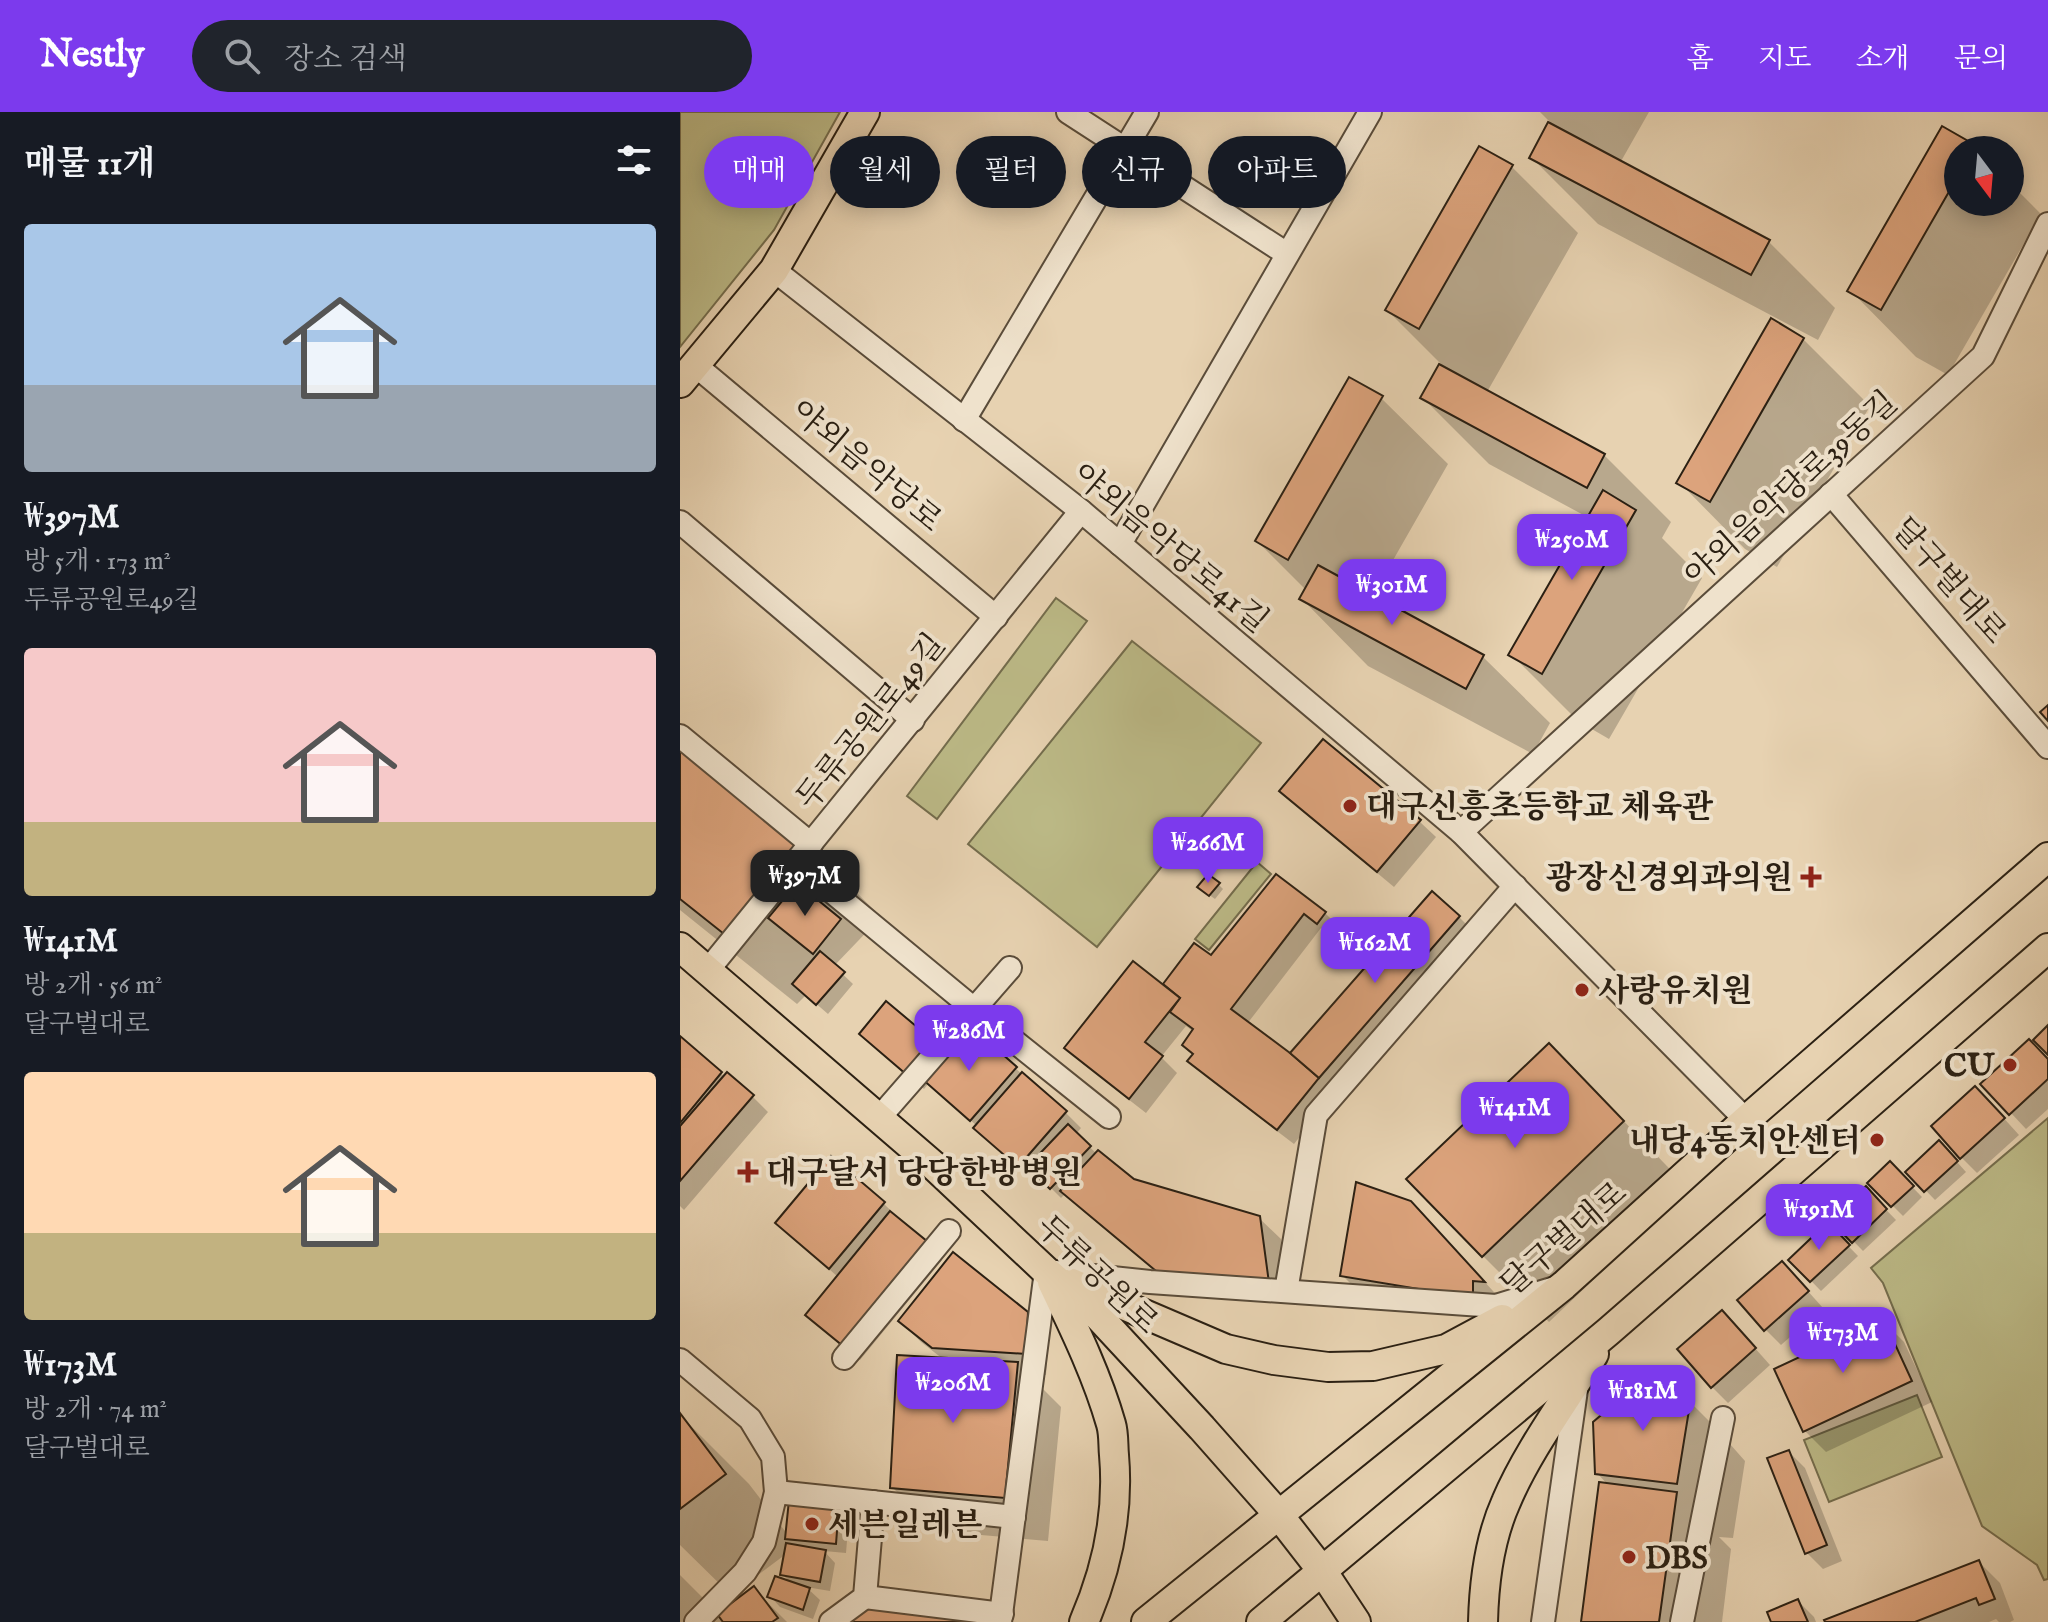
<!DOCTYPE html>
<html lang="ko">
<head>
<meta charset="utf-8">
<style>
	:root { --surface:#171b24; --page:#20242c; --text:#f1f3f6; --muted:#9ea1a6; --accent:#7c3aed }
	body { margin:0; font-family:"IM FELL English","Noto Serif KR",serif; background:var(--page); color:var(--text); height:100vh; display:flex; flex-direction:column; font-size:30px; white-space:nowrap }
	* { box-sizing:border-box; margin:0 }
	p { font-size:26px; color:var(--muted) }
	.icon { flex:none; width:44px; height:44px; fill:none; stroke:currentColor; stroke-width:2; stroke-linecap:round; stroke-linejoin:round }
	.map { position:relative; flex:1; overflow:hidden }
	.drawer { display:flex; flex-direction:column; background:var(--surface); width:680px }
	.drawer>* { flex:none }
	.guide { position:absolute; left:24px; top:24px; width:760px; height:72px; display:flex; gap:16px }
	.needle { width:52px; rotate:164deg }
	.tools { position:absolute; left:1264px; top:24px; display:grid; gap:16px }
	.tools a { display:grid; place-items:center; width:80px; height:80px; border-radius:50%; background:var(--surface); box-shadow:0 4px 20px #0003; font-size:40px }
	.price { position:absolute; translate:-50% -68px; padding:0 18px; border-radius:16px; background:var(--accent); color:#fff; font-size:26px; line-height:52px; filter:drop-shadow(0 2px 4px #0008) }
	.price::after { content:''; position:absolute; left:50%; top:48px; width:24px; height:18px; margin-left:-12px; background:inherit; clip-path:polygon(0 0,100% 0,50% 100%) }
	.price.current { background:#222; color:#fff }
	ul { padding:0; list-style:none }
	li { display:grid; align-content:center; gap:16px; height:424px; padding:0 24px }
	li span { display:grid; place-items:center; height:248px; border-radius:8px; color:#555 }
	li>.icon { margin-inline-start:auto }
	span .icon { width:144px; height:144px; fill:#fffc; stroke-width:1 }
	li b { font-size:34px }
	h2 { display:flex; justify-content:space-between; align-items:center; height:96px; padding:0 24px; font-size:34px }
	.pill { padding:0 28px; border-radius:36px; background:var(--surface); box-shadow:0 4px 20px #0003; font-size:28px; line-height:72px }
	.pill.current { background:var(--accent); color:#fff }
	header { display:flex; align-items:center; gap:48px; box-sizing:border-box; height:112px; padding:0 40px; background:var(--accent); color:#fff }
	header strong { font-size:38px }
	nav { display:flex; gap:44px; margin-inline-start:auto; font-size:28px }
	.search { width:560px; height:72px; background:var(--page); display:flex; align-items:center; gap:20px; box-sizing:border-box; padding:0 28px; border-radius:44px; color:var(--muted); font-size:30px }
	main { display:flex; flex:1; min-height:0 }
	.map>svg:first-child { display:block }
</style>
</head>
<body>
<header>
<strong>Nestly</strong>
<div class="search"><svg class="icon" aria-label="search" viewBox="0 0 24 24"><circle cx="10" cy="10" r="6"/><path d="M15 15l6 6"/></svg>장소 검색</div>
<nav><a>홈</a><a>지도</a><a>소개</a><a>문의</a></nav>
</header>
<main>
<section class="drawer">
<h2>매물 11개<svg class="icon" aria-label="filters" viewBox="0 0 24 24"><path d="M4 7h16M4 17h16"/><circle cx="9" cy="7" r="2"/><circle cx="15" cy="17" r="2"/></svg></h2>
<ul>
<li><span style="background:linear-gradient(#a9c7e8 65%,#9aa5b1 0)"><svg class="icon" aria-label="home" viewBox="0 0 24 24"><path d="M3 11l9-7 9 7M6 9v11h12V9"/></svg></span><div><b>₩397M</b><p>방 5개 · 173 m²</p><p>두류공원로49길</p></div></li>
<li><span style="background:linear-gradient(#f6c9c9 70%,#c2b280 0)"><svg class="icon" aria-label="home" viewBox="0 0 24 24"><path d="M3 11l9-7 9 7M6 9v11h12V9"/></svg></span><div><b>₩141M</b><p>방 2개 · 56 m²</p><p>달구벌대로</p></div></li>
<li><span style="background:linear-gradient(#ffd9b3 65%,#c2b280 0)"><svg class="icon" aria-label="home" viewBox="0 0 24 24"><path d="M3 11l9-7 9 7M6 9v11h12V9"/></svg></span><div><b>₩173M</b><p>방 2개 · 74 m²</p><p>달구벌대로</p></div></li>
</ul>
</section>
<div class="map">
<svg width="1368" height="1510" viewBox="0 0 1368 1510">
	<rect width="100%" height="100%" fill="#e7d2b1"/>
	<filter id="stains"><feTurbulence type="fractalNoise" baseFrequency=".0025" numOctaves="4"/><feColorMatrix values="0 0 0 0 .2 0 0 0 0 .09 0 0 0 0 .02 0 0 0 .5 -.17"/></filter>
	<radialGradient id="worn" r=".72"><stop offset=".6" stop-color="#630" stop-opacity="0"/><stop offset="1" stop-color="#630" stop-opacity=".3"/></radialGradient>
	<g fill="#bcba87" stroke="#746d4d" stroke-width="2">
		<polygon points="0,0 160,0 94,118 0,235"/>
		<polygon points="376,486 407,509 257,707 227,684"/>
		<polygon points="452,529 581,631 417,835 288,732"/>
		<polygon points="577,750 591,762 529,838 515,827"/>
		<polygon points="1368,1006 1368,1467 1364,1468 1357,1453 1302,1414 1203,1171 1191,1156"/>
		<polygon points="1237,1283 1262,1345 1149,1390 1124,1328"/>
	</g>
	<g fill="#0003">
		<polygon points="860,0 969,0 940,51 1088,129 1155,196 1138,228 918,112 851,45 870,10"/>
		<polygon points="1262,17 1297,38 1278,38 1278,90 1330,90 1330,71 1361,102 1268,263 1236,245 1170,178"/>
		<polygon points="832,55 898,121 807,280 924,343 991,410 982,426 1022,466 929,627 898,609 831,542 909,406 809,352 743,286 767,258 707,198"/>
		<polygon points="1123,227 1190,294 1097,455 1065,437 999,370"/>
		<polygon points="701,286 768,352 692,485 803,545 870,611 853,642 688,554 622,487 626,478 577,429"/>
		<polygon points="643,630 740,710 756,725 714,775 618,695 602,679"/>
		<polygon points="0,634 130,734 201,805 154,854 173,872 148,902 126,883 117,892 0,798"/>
		<polygon points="597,764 645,801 661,817 654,826 641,816 567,912 610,944 779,805 795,821 654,982 614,1032 526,965 510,949 515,943 514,920 506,914 481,945 497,961 466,1001 403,952 387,936 484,875 514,834 531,845"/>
		<polygon points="538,772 543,777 535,787 525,780"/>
		<polygon points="289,915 386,1001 401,1016 396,1022 417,1042 453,1069 579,1106 601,1127 609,1191 505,1184 404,1100 385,1082 381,1086 359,1064 355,1069 311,1031 297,1014 249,971 244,977 181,922 254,932"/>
		<polygon points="0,927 45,965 73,985 88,1000 4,1098 0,1094"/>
		<polygon points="1368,949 1368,997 1346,1017 1331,1001"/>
		<polygon points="1311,992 1339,1023 1297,1061 1282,1046"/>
		<polygon points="935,1000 1009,1077 869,1210 803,1144"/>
		<polygon points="1269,1041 1286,1060 1255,1088 1228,1060"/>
		<polygon points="151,1047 204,1092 262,1148 180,1248 143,1218 127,1203 158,1165 97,1111"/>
		<polygon points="1210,1052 1242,1085 1223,1104 1190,1071"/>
		<polygon points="1186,1077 1216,1108 1183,1139 1153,1108"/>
		<polygon points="752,1112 823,1190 813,1206 683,1184 662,1163"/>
		<polygon points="1148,1113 1178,1144 1141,1179 1111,1148"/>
		<polygon points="1117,1167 1143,1196 1101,1233 1085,1217"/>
		<polygon points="347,1201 369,1223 366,1263 347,1261 381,1295 368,1429 256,1419 212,1375 263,1247 241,1230 220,1209"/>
		<polygon points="1203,1209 1224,1230 1252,1290 1146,1340 1124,1318"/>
		<polygon points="1057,1216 1090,1253 1048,1291 1032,1275"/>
		<polygon points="978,1258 1034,1314 1065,1349 1053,1426 1039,1425 1051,1437 1042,1510 903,1510 928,1373 917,1361"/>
		<polygon points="0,1303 69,1372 108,1423 158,1394 169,1405 166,1441 144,1439 155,1451 150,1479 126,1475 140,1488 133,1507 100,1495 90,1484 112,1472 102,1462 106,1442 51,1483 0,1433"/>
		<polygon points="1109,1340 1125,1356 1162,1449 1143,1457 1127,1441"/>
		<polygon points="1299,1450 1320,1471 1334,1508 1330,1510 1319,1510 1316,1507 1309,1510 1147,1510"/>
		<polygon points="0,1463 39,1502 74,1477 107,1510 0,1510"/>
		<polygon points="1118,1489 1134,1505 1136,1510 1093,1510"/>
	</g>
	<g fill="#dca37c" stroke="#2b2013" stroke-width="2">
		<polygon points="868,10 1090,128 1071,163 849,46"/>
		<polygon points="1262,14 1295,33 1293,38 1278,38 1278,64 1201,198 1167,179"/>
		<polygon points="799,34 833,53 739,217 705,198"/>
		<polygon points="1091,206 1124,226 1030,390 996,371"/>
		<polygon points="759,252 925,342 907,376 740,286"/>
		<polygon points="669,265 703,284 608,448 575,429"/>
		<polygon points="923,378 956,398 862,562 828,543"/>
		<polygon points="638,453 804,543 786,577 619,487"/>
		<polygon points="1368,593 1368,609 1360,600"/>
		<polygon points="643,627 741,708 697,760 599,679"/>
		<polygon points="0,631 131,732 44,822 0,787"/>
		<polygon points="528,762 540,771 529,784 517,775"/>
		<polygon points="596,762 646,800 637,812 624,802 551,897 610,941 639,966 597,1018 507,949 513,942 502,933 513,917 490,900 500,886 483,872 514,831 531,843"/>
		<polygon points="117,771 161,807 133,842 88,806"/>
		<polygon points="752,779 780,804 639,966 610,941"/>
		<polygon points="140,839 165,860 136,893 112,872"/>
		<polygon points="453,849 500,886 465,930 483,944 449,987 384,936"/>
		<polygon points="206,889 255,930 227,963 179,922"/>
		<polygon points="289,913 337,955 290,1009 241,966"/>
		<polygon points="1368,913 1368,943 1353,928"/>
		<polygon points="0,924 42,960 0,1011"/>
		<polygon points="1349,927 1368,947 1368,967 1329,1003 1300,972"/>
		<polygon points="869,931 944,1009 802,1145 726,1067"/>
		<polygon points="47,960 74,983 0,1069 0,1014"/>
		<polygon points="342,960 387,999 338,1055 293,1016"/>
		<polygon points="1295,974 1325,1006 1280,1047 1251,1014"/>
		<polygon points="388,1012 411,1034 370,1077 347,1055"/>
		<polygon points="1259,1028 1278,1049 1244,1080 1225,1060"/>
		<polygon points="418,1038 454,1067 580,1104 589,1171 482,1164 380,1079"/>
		<polygon points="151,1044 205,1090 149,1157 95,1111"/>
		<polygon points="1210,1049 1234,1074 1211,1095 1187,1071"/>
		<polygon points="676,1070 731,1089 805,1170 793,1169 793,1186 660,1164"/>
		<polygon points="1186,1074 1207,1097 1172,1131 1150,1108"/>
		<polygon points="210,1099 248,1130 163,1234 125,1203"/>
		<polygon points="1148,1110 1170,1133 1130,1170 1108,1148"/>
		<polygon points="273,1140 348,1200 346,1242 252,1236 218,1209"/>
		<polygon points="1102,1149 1129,1179 1084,1219 1057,1188"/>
		<polygon points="1042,1198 1076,1236 1031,1276 997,1237"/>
		<polygon points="1203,1206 1232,1269 1123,1320 1094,1257"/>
		<polygon points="217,1243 338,1250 325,1386 210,1376"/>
		<polygon points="978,1255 1010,1292 997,1372 915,1362 913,1310"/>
		<polygon points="0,1301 46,1362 0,1397"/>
		<polygon points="1109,1338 1147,1433 1125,1442 1087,1346"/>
		<polygon points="919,1370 997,1380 979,1510 901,1510"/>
		<polygon points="109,1388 159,1393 156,1432 105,1427"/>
		<polygon points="106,1431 146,1438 140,1470 100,1463"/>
		<polygon points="1299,1448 1315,1487 1299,1493 1296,1486 1235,1510 1145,1510 1144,1508"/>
		<polygon points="95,1464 130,1476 123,1498 87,1485"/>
		<polygon points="74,1474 98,1506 92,1510 43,1510 37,1502"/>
		<polygon points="1118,1487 1128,1510 1091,1510 1087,1500"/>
		<polygon points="193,1492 309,1510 167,1510"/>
	</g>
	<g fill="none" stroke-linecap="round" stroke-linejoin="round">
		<defs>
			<g id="minor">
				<polyline points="388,0 607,142"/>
				<polyline points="94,158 401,399 781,720 1066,1008"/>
				<polyline points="15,253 316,505"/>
				<polyline points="284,308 467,0"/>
				<polyline points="1151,382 1368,635"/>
				<polyline points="0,410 233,608"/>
				<polyline points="440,432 690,0"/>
				<polyline points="0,624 131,732"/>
				<polyline points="781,720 1303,244 1368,112"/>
				<polyline points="116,750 294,897 429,1005"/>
				<polyline points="28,858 401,399"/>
				<polyline points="199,1006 330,856"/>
				<polyline points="606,1179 636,1003 835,774"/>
				<polyline points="164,1246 269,1119"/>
				<polyline points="0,1248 70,1307 93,1345 96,1380 84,1430 65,1460 16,1510"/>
				<polyline points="96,1380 334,1405"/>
				<polyline points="185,1485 322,1502"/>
				<polyline points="151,1510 185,1485 193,1390"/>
				<polyline points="320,1510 366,1159 470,1170 816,1194 875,1176"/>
				<polyline points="863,1510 897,1271"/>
				<polyline points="1002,1510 1043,1306"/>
			</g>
			<g id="major">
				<polyline points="0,271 94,158 185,0"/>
				<polyline points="0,835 252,1052 366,1159 419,1205 522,1316 598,1402 643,1460 676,1510"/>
				<path d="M372,1170C394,1216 417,1263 431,1312C434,1322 433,1333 434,1343C439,1400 427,1457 404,1510"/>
				<polyline points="392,1171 546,1237 594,1248 648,1255 693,1254 766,1237 822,1207"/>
				<polyline points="466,1510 884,1173 1066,1008 1368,745"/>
				<polyline points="581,1510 929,1219 1368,836"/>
				<path d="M803,1510C804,1469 809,1428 826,1390C847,1340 885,1289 914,1242"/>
			</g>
		</defs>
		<use href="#minor" stroke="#5a4c3a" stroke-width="26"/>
		<use href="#major" stroke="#2b2013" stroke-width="32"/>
		<use href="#minor" stroke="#efe2cc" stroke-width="22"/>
		<use href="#major" stroke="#e7d2b1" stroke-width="28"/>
	</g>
	<g fill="#8f2418" stroke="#efe2cc" stroke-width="3">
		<circle cx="670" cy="694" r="8"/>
		<path d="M1127 753h8v8h8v8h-8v8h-8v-8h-8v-8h8z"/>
		<circle cx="902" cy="878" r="8"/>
		<circle cx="1330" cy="953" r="8"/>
		<circle cx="1197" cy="1028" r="8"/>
		<path d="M64 1048h8v8h8v8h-8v8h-8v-8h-8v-8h8z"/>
		<circle cx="132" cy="1412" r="8"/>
		<circle cx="949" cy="1445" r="8"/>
	</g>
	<g text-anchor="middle" stroke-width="8" stroke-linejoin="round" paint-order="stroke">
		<g font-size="32" fill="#2b2013" stroke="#efe2cc">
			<text transform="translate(187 353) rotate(40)" y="11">야외음악당로</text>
			<text transform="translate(1110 376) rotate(-42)" y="11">야외음악당로39동길</text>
			<text transform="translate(491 435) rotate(40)" y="11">야외음악당로41길</text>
			<text transform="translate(1270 468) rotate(49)" y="11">달구벌대로</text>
			<text transform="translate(190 609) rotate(-51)" y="11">두류공원로49길</text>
			<text transform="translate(883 1126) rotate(-41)" y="11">달구벌대로</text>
			<text transform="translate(418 1162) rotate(44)" y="11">두류공원로</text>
		</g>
		<g font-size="32" font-weight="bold" fill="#2b2013" stroke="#efe2cc" text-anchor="start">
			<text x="686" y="705">대구신흥초등학교 체육관</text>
			<text x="1113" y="776" text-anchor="end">광장신경외과의원</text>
			<text x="918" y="889">사랑유치원</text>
			<text x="1314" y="964" text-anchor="end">CU</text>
			<text x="1181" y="1039" text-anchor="end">내당4동치안센터</text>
			<text x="86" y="1071">대구달서 당당한방병원</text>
			<text x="148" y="1423">세븐일레븐</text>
			<text x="965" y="1456">DBS</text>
		</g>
	</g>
	<rect width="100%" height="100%" filter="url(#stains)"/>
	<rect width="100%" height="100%" fill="url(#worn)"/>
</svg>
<div class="tools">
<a><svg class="needle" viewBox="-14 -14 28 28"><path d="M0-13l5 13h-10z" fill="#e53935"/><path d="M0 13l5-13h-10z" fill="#9ea1a6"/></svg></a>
</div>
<b class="price" style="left:892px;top:470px">₩250M</b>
<b class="price" style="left:712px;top:515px">₩301M</b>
<b class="price" style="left:528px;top:773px">₩266M</b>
<b class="price current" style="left:125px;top:806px">₩397M</b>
<b class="price" style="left:695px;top:873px">₩162M</b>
<b class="price" style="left:289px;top:961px">₩286M</b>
<b class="price" style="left:835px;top:1038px">₩141M</b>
<b class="price" style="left:1139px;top:1140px">₩191M</b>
<b class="price" style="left:1163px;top:1263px">₩173M</b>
<b class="price" style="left:273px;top:1313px">₩206M</b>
<b class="price" style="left:963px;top:1321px">₩181M</b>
<div class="guide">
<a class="pill current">매매</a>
<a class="pill">월세</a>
<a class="pill">필터</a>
<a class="pill">신규</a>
<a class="pill">아파트</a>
</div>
</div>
</main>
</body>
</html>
